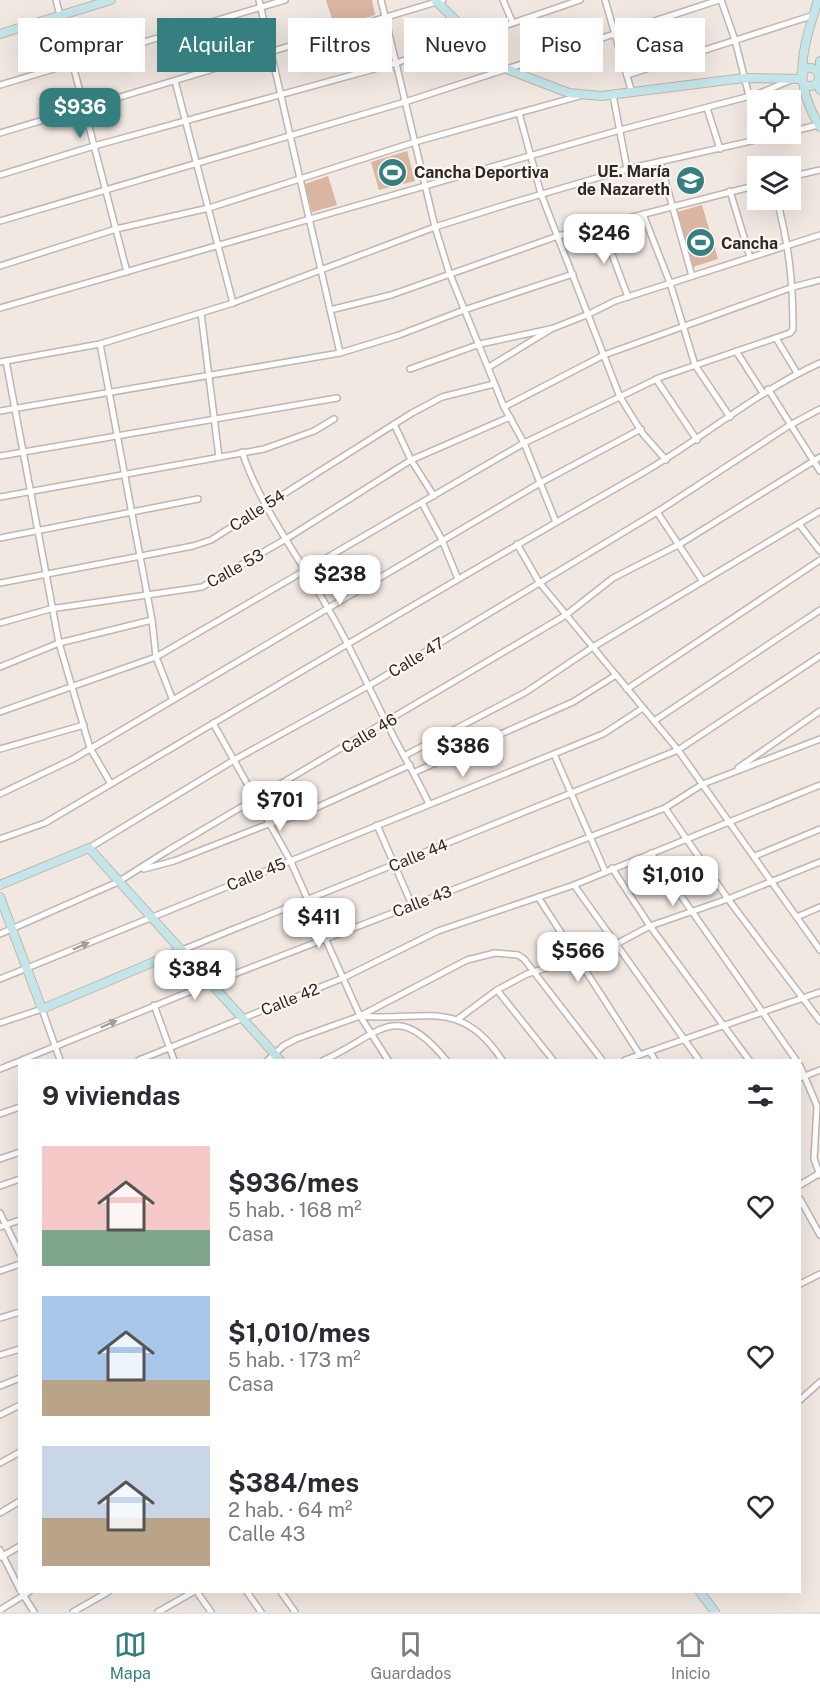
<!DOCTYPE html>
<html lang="es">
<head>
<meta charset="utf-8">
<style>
	:root { --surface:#fff; --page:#f2f2f3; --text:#2b2b33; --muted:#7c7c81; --line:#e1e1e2; --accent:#367f81 }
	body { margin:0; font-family:"Public Sans",sans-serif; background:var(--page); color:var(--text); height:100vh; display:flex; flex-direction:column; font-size:22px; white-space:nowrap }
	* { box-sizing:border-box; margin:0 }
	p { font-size:20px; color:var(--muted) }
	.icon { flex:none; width:33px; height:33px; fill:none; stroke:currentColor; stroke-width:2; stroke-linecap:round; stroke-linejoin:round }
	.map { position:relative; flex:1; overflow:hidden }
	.panel { position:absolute; left:18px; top:1059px; width:783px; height:534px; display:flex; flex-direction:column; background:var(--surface); border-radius:0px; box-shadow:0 6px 24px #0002 }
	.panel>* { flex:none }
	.guide { position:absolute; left:18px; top:18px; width:784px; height:54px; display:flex; gap:12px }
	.tools { position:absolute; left:747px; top:90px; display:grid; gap:12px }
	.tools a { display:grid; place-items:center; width:54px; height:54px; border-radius:0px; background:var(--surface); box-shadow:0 6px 24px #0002; font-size:30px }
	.price { position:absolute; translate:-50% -51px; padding:0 14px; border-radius:12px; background:#fff; color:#222; font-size:20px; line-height:39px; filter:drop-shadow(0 2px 3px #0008) }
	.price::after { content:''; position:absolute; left:50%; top:36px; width:18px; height:14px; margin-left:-9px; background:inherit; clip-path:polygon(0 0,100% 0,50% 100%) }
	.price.selected { background:var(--accent); color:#fff }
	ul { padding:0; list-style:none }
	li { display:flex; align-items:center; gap:18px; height:150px; padding:0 24px }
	li span { display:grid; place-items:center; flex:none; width:168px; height:120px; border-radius:0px; color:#555 }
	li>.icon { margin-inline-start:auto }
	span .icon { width:72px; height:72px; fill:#fffc; stroke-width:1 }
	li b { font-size:26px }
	h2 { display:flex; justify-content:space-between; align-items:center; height:72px; padding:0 24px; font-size:26px }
	.pill { padding:0 21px; border-radius:0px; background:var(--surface); box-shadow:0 6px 24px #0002; font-size:21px; line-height:54px }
	.pill.selected { background:var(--accent); color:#fff }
	.menu { display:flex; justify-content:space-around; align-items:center; height:84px; border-top:2px solid var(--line); background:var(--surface); font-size:16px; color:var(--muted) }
	.menu a { display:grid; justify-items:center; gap:3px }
	.menu .selected { color:var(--accent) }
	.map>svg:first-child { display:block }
</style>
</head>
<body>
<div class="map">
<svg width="820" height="1612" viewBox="0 0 820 1612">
	<rect width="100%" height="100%" fill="#f2e8e2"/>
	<g fill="#d9b5a2">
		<polygon points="326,0 372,0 375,15 335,28"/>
		<polygon points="407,151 415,181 379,190 371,162"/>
		<polygon points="328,176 337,205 312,212 305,184"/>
		<polygon points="702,205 718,259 693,267 677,212"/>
	</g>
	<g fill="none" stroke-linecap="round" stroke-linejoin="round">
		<defs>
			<g id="street">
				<polyline points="56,0 127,272"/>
				<polyline points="259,0 340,353"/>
				<polyline points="381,0 435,227 449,272 504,407 524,443 556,522"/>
				<polyline points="503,0 512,21"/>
				<polyline points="605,0 632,93"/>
				<polyline points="721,0 735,40 749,96"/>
				<polyline points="627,75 814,15"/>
				<polyline points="175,81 233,303"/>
				<polyline points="0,85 285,0"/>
				<polyline points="613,95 627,169"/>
				<polyline points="707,108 720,149"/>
				<polyline points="519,113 541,194 620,397 643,434 666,460"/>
				<polyline points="790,132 818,125"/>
				<polyline points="0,133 443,0"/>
				<polyline points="660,162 692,276"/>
				<polyline points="0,175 94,146 396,63 580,0"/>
				<polyline points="790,177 820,170"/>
				<polyline points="730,191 750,257"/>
				<polyline points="643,214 670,283 695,365 730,417"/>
				<polyline points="0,221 405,102 719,0"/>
				<polyline points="601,225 628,297"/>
				<polyline points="0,266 116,229 209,208 415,142 583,95"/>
				<polyline points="0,308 620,130 758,94 791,80"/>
				<polyline points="330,310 391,295 558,236 758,185"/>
				<polyline points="201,313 219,457"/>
				<polyline points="776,338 797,373"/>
				<polyline points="100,344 152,620 156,657 172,698"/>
				<polyline points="736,351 763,393"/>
				<polyline points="6,361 59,643 90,748 111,784"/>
				<polyline points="0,362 100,344 233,303 435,227 505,205 627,169 783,134"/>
				<polyline points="489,367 551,329 589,314 615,301 820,235"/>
				<polyline points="410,369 480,344 550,329"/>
				<polyline points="656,379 697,440"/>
				<polyline points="768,389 820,471"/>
				<polyline points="504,407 604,355 793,287 820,280"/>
				<polyline points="0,411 340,353 399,335 464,310 573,274"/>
				<polyline points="394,424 411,460 434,496"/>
				<path d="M242,452C261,508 297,554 326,605C355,653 376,706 404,756C413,772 421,787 429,804"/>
				<polyline points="0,456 337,398"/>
				<polyline points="0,497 264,449 314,431 334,419"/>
				<polyline points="422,503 442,540 458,579"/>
				<polyline points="657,512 702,580"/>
				<polyline points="799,524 820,551"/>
				<polyline points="0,538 198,499"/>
				<polyline points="517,544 539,582 678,750 820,950"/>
				<polyline points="0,583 193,546 211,540 412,413 442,397 494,384"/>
				<polyline points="0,623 50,609 202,587 286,539 411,460 510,417"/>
				<polyline points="0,667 59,643 152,620"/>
				<polyline points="627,689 820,560"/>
				<path d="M0,712L156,657L524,443L661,377L790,333L793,329C793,281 789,246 777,200"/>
				<polyline points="654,721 820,610"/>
				<polyline points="213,723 290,860 360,1016 388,1060"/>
				<polyline points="0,749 84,725"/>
				<polyline points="554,754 605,871"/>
				<polyline points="404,756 526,692 593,647 820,511"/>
				<polyline points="738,768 820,711"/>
				<polyline points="415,772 573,702 616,675"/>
				<polyline points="0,794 73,759 540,483 641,429"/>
				<polyline points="665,808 728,899 820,1021"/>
				<polyline points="377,825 412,905"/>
				<path d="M0,839L45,823C243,706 440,588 639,475C701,440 755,392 820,363"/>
				<polyline points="89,848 234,760 370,685 657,512 790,425 820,409"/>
				<polyline points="651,853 796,1060"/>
				<polyline points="755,856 820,829"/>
				<polyline points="612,868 650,926 749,1060"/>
				<polyline points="144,869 174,861 271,823 298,816 410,765"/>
				<polyline points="574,885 699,1060"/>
				<polyline points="538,897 640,1055"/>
				<polyline points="797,917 820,907"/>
				<polyline points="0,934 118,882 167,851 566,615 613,578 680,544 820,457"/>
				<polyline points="182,950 678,750 820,656"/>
				<polyline points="0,979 603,734 643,708"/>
				<polyline points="497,990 553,1060"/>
				<polyline points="154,1005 174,1060"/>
				<path d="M360,1016C423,1022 460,996 502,1060"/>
				<polyline points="458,1019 497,990 527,974 558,964 579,964 650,926 728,899 820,862"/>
				<polyline points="0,1023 42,1009 60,1060"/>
				<polyline points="650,1052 655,1060"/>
				<polyline points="22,1060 211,983 665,808 703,784 820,739"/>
				<polyline points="139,1060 343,978 438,931 574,885 820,785"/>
				<polyline points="268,1060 283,1046 296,1039 360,1016 467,960 495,953 518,955 524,959 602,1060"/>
				<path d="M324,1060C381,1034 395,998 446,1060"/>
				<polyline points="625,1060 820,992"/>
				<polyline points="800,1066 817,1106 814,1159 820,1175"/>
				<polyline points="0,1069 20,1061"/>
				<polyline points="800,1078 820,1070"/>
				<polyline points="0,1114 20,1107"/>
				<polyline points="0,1159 20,1152"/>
				<polyline points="800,1185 820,1173"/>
				<polyline points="0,1186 20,1179"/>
				<polyline points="800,1199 820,1235"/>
				<polyline points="0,1213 20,1254"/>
				<polyline points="0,1227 20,1220"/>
				<polyline points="0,1271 20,1264"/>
				<polyline points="800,1284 820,1274"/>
				<polyline points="0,1318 20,1312"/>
				<polyline points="0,1355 20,1349"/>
				<polyline points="0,1386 20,1378"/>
				<polyline points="800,1400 820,1382"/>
				<polyline points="0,1415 20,1405"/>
				<polyline points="0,1463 20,1452"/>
				<polyline points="0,1513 20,1501"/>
				<polyline points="0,1550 20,1590"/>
				<polyline points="1,1557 20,1546"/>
				<polyline points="197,1592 211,1612"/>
				<polyline points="247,1592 261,1612"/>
				<polyline points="281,1592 295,1612"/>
				<polyline points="22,1593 34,1612"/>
				<polyline points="0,1610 29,1592"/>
				<polyline points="73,1612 108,1592"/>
				<polyline points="158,1612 193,1592"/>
			</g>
			<g id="secondary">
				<polyline points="435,0 504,68 569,93 601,96 744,78 801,79"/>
				<path d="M818,0C803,49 791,80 820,127"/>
				<polyline points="0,34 111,0"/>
				<polyline points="820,61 820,90"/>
				<circle cx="810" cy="77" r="9"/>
				<polyline points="0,885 89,848 280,1060"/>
				<polyline points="0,897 42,1009 182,950"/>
				<polyline points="700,1592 715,1612"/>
			</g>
		</defs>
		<use href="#street" stroke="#bfb6b0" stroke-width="8"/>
		<use href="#secondary" stroke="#bfb6b0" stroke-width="10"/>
		<use href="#street" stroke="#fff" stroke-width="5"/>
		<use href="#secondary" stroke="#c4e6e8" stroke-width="8"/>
	</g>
	<defs><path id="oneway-solid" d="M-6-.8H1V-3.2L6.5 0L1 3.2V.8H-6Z" transform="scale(1.5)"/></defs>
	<g fill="#a09e9d">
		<use href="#oneway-solid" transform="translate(81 946) rotate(-23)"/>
		<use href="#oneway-solid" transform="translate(109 1024) rotate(-23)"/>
	</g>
	<defs>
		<symbol id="stadium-disc" viewBox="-11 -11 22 22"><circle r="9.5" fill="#367f81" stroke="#fef6f1"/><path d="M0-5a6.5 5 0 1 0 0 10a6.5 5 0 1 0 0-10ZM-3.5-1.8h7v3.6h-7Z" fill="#fff"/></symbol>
		<symbol id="school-disc" viewBox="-11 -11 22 22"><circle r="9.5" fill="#367f81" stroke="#fef6f1"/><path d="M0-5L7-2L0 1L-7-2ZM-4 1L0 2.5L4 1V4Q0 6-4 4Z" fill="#fff"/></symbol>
	</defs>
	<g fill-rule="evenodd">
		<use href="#stadium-disc" x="376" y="156" width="33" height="33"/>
		<use href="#school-disc" x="674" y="164" width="33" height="33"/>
		<use href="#stadium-disc" x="684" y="226" width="33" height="33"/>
	</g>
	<g text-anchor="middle" stroke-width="4.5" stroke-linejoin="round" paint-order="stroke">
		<g font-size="16" font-weight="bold" fill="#2c2826" stroke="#fef6f1" text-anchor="start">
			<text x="670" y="177" text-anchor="end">UE. María<tspan x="670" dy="18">de Nazareth</tspan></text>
			<text x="414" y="178">Cancha Deportiva</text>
			<text x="721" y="249">Cancha</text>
		</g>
		<g font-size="16" fill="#2c2826" stroke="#fef6f1">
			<text transform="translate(257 510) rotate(-33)" y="6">Calle 54</text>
			<text transform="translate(235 568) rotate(-29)" y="6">Calle 53</text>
			<text transform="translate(416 657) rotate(-31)" y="6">Calle 47</text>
			<text transform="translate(369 733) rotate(-31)" y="6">Calle 46</text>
			<text transform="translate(418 855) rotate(-22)" y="6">Calle 44</text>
			<text transform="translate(256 874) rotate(-22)" y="6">Calle 45</text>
			<text transform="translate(422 901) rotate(-21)" y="6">Calle 43</text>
			<text transform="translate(290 999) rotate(-22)" y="6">Calle 42</text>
		</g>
	</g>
</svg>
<div class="tools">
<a><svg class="icon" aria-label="locate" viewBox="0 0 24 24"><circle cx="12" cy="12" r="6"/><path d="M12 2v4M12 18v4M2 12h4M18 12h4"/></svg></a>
<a><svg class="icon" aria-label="layers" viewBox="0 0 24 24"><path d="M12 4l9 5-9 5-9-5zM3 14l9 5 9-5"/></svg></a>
</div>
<b class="price selected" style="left:80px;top:139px">$936</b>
<b class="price" style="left:604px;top:265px">$246</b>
<b class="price" style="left:340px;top:606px">$238</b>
<b class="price" style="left:463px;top:778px">$386</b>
<b class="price" style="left:280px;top:832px">$701</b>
<b class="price" style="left:673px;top:907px">$1,010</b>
<b class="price" style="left:319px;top:949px">$411</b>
<b class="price" style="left:578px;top:983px">$566</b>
<b class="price" style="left:195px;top:1001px">$384</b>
<div class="guide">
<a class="pill">Comprar</a>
<a class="pill selected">Alquilar</a>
<a class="pill">Filtros</a>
<a class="pill">Nuevo</a>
<a class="pill">Piso</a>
<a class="pill">Casa</a>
</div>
<section class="panel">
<h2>9 viviendas<svg class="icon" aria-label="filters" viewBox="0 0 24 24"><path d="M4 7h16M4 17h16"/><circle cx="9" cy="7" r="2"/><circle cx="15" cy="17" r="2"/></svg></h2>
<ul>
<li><span style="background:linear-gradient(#f6c9c9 70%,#7fa58c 0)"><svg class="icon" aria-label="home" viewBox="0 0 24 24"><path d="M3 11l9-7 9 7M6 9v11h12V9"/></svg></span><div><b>$936/mes</b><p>5 hab. · 168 m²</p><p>Casa</p></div><svg class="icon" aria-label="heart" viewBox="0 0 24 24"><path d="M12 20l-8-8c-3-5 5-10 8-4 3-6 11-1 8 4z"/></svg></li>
<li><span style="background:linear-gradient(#a9c7e8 70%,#b9a48a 0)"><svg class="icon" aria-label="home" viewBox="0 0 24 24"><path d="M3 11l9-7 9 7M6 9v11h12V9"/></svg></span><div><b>$1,010/mes</b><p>5 hab. · 173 m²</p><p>Casa</p></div><svg class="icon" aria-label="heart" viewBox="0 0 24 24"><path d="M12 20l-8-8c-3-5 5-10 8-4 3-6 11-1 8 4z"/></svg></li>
<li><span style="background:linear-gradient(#c9d6e8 60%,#b9a48a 0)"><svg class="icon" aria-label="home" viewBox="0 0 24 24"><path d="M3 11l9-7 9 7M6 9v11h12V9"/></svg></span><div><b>$384/mes</b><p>2 hab. · 64 m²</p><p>Calle 43</p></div><svg class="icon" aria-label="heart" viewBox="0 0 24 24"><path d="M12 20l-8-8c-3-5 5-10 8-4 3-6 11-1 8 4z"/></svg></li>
</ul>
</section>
</div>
<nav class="menu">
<a class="selected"><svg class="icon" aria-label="map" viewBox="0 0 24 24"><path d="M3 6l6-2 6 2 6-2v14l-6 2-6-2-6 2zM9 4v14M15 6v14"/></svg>Mapa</a>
<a><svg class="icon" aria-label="saved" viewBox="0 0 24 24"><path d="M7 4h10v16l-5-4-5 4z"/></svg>Guardados</a>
<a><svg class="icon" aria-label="home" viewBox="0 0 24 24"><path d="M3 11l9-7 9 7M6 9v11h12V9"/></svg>Inicio</a>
</nav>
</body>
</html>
